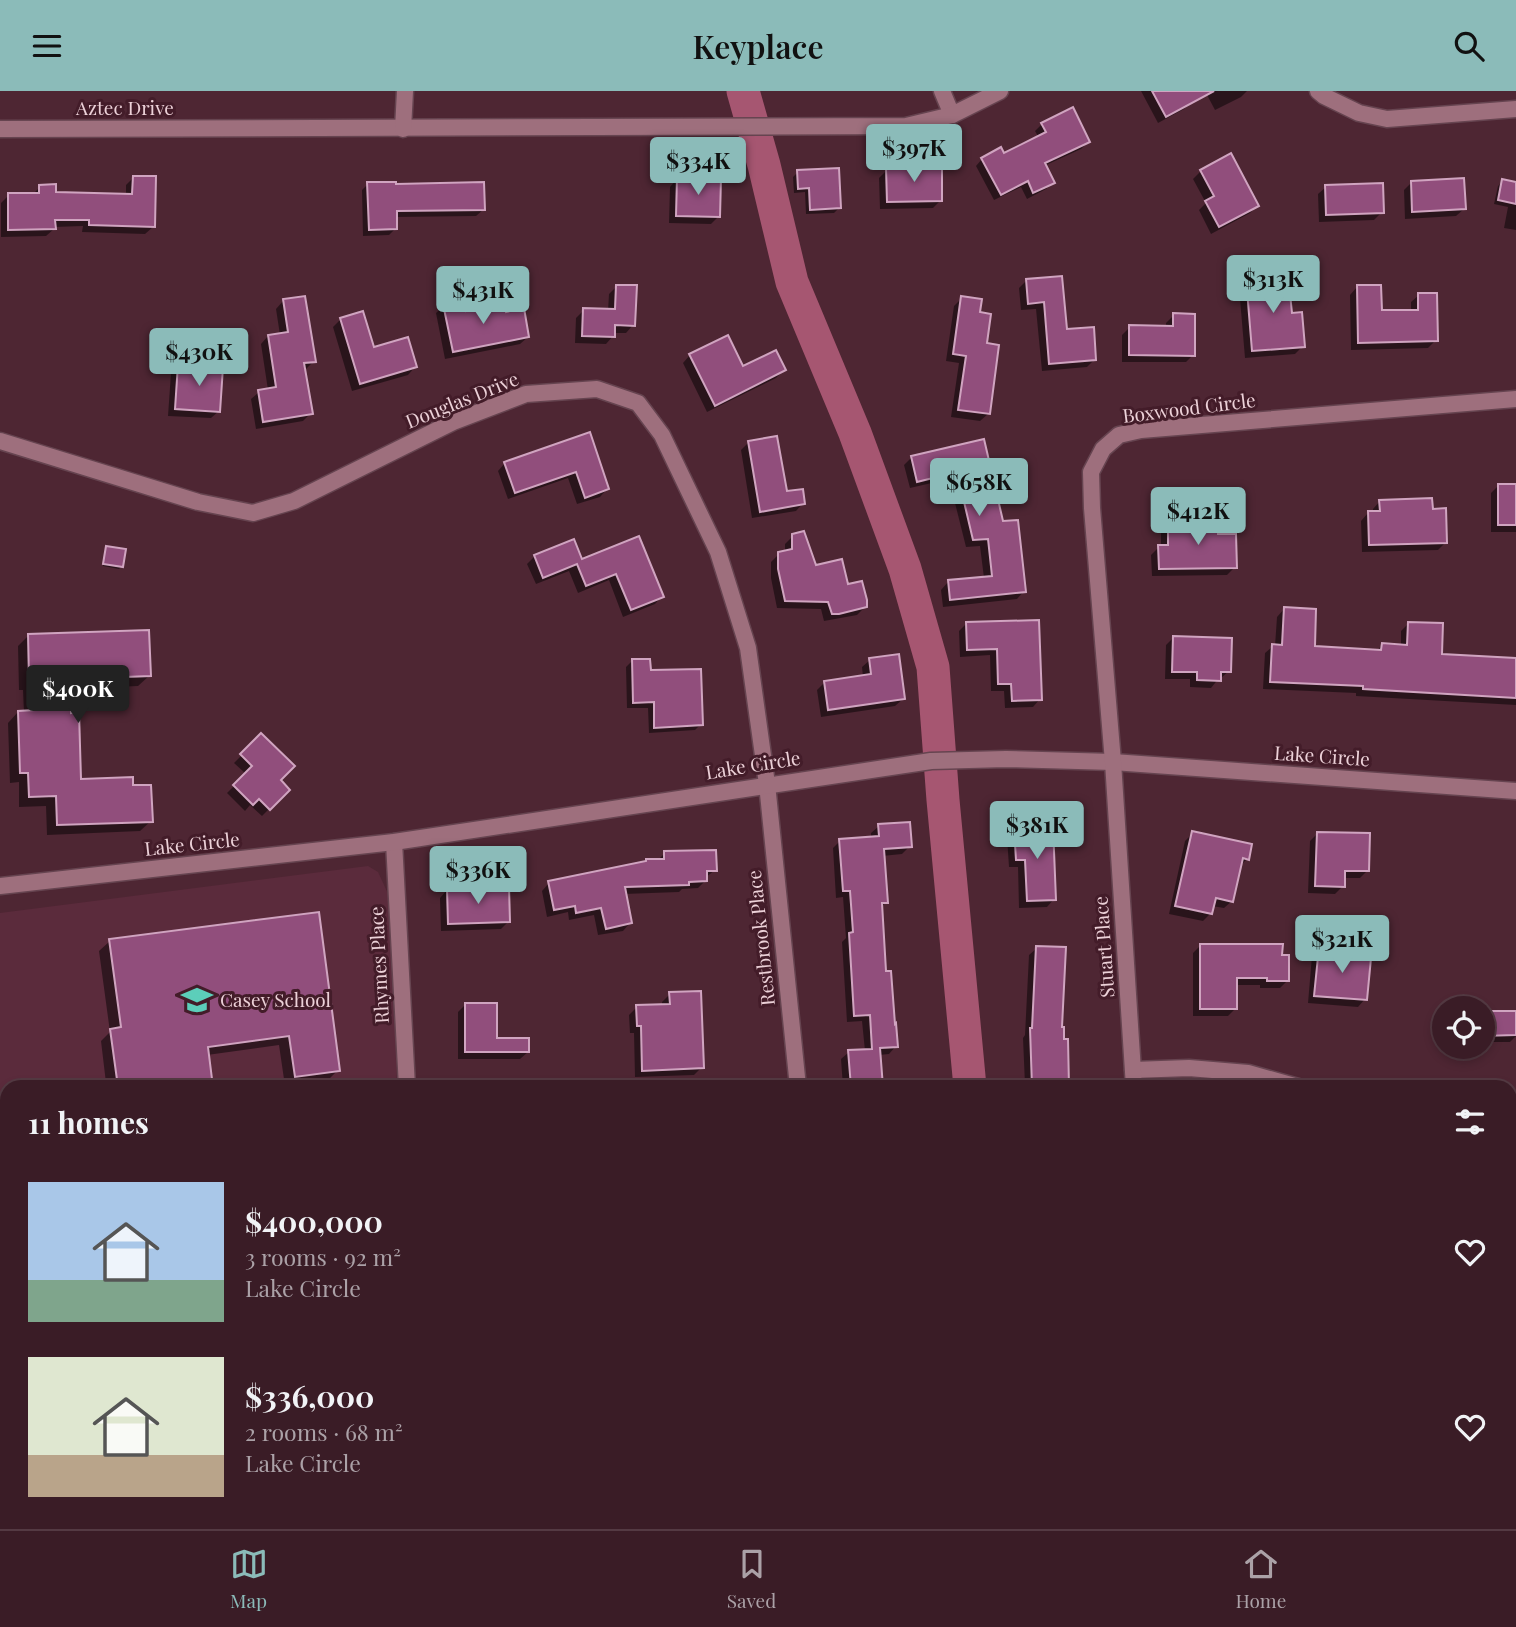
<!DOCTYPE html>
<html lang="en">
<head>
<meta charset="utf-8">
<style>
	:root { --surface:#3a1c26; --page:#41252e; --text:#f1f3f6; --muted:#aba1a7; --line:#543a43; --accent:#8bbbb9 }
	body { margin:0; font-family:"Playfair Display",serif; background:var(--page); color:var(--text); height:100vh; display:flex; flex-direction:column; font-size:26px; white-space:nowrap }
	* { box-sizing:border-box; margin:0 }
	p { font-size:23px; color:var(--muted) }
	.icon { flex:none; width:38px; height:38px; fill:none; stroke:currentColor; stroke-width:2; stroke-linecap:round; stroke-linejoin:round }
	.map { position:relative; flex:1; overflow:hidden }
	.panel { position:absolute; left:0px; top:989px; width:1517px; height:450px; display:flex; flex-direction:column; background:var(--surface); border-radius:21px 21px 0 0; box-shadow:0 4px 10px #0003,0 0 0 2px var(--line) }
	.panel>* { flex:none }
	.fabs { position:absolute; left:1432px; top:905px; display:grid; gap:14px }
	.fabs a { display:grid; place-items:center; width:63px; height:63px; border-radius:50%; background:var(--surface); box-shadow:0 4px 10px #0003,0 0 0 2px var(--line); font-size:35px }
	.price { position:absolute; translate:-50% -60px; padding:0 16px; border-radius:7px; background:var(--accent); color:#111; font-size:23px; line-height:46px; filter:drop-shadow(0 2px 4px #0008) }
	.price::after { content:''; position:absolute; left:50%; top:42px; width:21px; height:16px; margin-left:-10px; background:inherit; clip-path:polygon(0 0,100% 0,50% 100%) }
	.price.current { background:#222; color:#fff }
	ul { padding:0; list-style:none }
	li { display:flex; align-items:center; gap:21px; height:175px; padding:0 28px }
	li span { display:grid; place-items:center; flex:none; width:196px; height:140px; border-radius:0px; color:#555 }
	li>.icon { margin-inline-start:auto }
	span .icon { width:84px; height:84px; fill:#fffc; stroke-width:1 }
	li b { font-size:30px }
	h2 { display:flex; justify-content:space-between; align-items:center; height:84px; padding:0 28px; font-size:30px }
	header { display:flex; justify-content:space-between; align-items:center; height:91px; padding:0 28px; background:var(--accent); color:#111; font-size:32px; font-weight:600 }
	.tab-bar { display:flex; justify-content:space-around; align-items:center; height:98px; border-top:2px solid var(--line); background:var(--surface); font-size:19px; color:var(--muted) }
	.tab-bar a { display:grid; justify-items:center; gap:4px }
	.tab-bar .current { color:var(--accent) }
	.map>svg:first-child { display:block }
</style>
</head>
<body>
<header><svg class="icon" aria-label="menu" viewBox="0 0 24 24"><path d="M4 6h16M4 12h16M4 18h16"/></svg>Keyplace<svg class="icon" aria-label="search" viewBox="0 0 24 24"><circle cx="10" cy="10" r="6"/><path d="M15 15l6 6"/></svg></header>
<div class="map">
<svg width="1516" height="1438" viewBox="0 0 1516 1438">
	<rect width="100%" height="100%" fill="#4e2633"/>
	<polygon fill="#5b2b3c" points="368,775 378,781 390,807 397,996 7,996 7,1215 0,1215 0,822"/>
	<g fill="#0007">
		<polygon points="1141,0 1185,0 1191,11 1184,18 1158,32"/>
		<polygon points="1205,0 1247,0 1241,6 1215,19"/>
		<polygon points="1042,33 1088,51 1081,58 1044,75 1052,91 1046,98 1027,108 1021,96 994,109 976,75 982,68 1004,64 1039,47 1035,40"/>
		<polygon points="887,79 940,110 933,117 880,118 879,87"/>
		<polygon points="1201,80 1257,115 1250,122 1211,143 1199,119 1206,112 1193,88"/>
		<polygon points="798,81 839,117 834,122 806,123 805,101 794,102 793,86"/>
		<polygon points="134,86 153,136 145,143 82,141 83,135 54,136 54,138 46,145 1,146 1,112 9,104 32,104 40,96 55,103 126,105 126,94"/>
		<polygon points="677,88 719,125 711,133 669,132 670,96"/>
		<polygon points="1503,90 1516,93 1516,139 1504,137 1508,116 1494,113 1498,95"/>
		<polygon points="1412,91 1464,118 1456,125 1405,128 1404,99"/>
		<polygon points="368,93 394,94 483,119 476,125 395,126 395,138 389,144 363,145 362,99"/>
		<polygon points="1326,96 1382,121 1374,129 1319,131 1318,103"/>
		<polygon points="1060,187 1066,240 1095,268 1087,276 1042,280 1036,218 1021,219 1019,197 1026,190"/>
		<polygon points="1247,188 1290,224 1303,255 1295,263 1245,267 1239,196"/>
		<polygon points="616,196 633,234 626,242 613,242 613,245 606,253 575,252 576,227 584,219 608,220 609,203"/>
		<polygon points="1357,196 1380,221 1411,221 1411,211 1419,204 1436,249 1428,257 1351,259 1350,204"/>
		<polygon points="962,207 978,223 985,254 988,323 980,330 951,326 959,272 946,270 954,215"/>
		<polygon points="283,210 314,270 306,278 304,278 311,322 303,330 256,338 251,308 259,301 268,299 261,253 268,245 280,244 276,218"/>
		<polygon points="444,215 465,222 504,223 528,246 520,253 445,268 436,222"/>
		<polygon points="1174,224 1193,264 1186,271 1122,271 1122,244 1130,236 1166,236 1166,232"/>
		<polygon points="341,228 373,258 415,276 408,284 352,300 333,236"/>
		<polygon points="690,264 742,278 784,279 776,287 707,321 683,272"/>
		<polygon points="178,275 219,320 211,327 168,325 171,282"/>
		<polygon points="588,343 607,398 600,406 577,413 568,387 508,408 498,380 505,372"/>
		<polygon points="983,350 1002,432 1024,500 1017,508 943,516 941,499 948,491 984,487 980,455 966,456 949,388 910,397 904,374 912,366"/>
		<polygon points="749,351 785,402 803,412 796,420 752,427 741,359"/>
		<polygon points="1499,394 1516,394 1516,441 1491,441 1491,402"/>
		<polygon points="1380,410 1431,420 1446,451 1438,459 1362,461 1361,430 1368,422 1373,422 1373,418"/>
		<polygon points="1168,433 1217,445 1235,476 1227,484 1152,485 1151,464 1159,456 1161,456 1161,440"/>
		<polygon points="793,445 814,477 847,495 865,516 857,524 824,530 821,518 777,517 771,487 771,471 779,463 785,461 785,453"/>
		<polygon points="639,448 662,505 655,513 623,526 609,489 578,502 569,480 536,493 527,473 535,465 581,471"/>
		<polygon points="107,457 121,476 119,478 103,475 105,459"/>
		<polygon points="1284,518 1313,556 1376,561 1382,554 1401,555 1401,540 1409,532 1440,565 1516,569 1516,614 1356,605 1356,602 1263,598 1265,562 1273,555 1275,555 1277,526"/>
		<polygon points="1038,530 1040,608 1033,616 1005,617 1004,600 991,600 990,564 960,566 959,540 966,533"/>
		<polygon points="28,545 149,585 138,595 69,598 70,624 80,690 131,696 151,730 140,740 47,744 46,715 19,716 19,691 10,692 8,632 18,621 24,621 23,599 19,599 18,555"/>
		<polygon points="1173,547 1229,580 1221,587 1219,587 1211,597 1190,596 1190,588 1165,588 1166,554"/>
		<polygon points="870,569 903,608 895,615 821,626 817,599 825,591 863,586 862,576"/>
		<polygon points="632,570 649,581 701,633 695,639 649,642 648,617 627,617 626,576"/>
		<polygon points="261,645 278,689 288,699 262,725 250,714 245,720 227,702 246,683 234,672"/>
		<polygon points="879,735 910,755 902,763 882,765 886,811 881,817 884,882 896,955 889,963 879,964 881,996 843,996 841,968 849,961 865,960 862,930 847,931 842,851 846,847 843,806 836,807 833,757 840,750 871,747 871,742"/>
		<polygon points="1015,738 1054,808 1047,816 1019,817 1018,776 1009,776 1007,746"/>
		<polygon points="1193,742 1247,768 1239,776 1232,810 1224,817 1212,815 1211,822 1203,830 1169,823 1185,750"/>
		<polygon points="1317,743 1368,779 1360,787 1343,787 1343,795 1335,803 1308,802 1310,750"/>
		<polygon points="665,762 715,779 705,787 705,790 698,797 682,798 679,801 624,803 630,832 623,840 598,844 594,824 569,829 568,821 547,826 542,800 549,792 657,770"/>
		<polygon points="447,799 508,831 501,838 441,840 440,807"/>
		<polygon points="318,823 338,979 328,989 285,995 279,954 207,964 211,996 79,996 106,992 101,950 110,941 99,860 110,850"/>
		<polygon points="1201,854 1280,866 1287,890 1280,897 1260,897 1260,894 1236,894 1236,917 1228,925 1193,925 1193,862"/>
		<polygon points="1037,857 1060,938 1068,996 1002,996 1025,994 1023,947 1025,944 1029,864"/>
		<polygon points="1320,858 1347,866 1365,908 1358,916 1308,912 1312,865"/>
		<polygon points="670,903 702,976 694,984 635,986 634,942 630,942 629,924 637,916 662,915 662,911"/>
		<polygon points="1480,909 1480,917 1444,917 1444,952 1441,952 1440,918 1448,910"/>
		<polygon points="466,913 495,948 528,961 520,968 458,968 458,921"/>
		<polygon points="1482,922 1516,922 1516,945 1510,951 1482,951"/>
		<polygon points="1516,1088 1516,1138 1515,1137 1510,1143 1510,1096"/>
		<polygon points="7,1373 7,1432 52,1432 52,1438 0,1438 0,1375"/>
		<rect x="124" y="1432" width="94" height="6"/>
		<polygon points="786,1432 870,1432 871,1437 791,1438"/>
		<polygon points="1135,1432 1251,1432 1265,1438 1132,1438"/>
	</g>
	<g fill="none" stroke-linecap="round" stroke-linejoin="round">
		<polyline stroke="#a65671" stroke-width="33" points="743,0 764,74 792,191 855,342 905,478 933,576 943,709 970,996"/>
	</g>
	<g fill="#914e7c" stroke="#d0a4c0" stroke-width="2">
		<polygon points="1152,0 1214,0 1166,26"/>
		<polygon points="1073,16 1090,51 1045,72 1055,92 1033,102 1028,90 1001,104 981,67 1001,56 1004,62 1046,41 1041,32"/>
		<polygon points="1231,62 1259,115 1219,136 1205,110 1214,105 1200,79"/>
		<polygon points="942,76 942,110 887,111 886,77"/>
		<polygon points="839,77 841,117 810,119 809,97 798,98 797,79"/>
		<polygon points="133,85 156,85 155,136 89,134 89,129 55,129 56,138 8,139 8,102 39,102 39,94 56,93 56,101 132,103"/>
		<polygon points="677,86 721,87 720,126 676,125"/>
		<polygon points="1464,87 1466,118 1412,121 1411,90"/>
		<polygon points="1502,88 1516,91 1516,113 1498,109"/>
		<polygon points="367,91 396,91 396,93 484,91 485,119 397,120 397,138 369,139"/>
		<polygon points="1383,92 1384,122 1326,124 1325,94"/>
		<polygon points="1288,183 1292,222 1302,221 1305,256 1252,260 1246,187"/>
		<polygon points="1062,185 1067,238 1094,236 1096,269 1049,273 1044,211 1028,213 1026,188"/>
		<polygon points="616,194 637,194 635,235 615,234 615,246 582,245 583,217 615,218"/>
		<polygon points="1357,194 1381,194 1382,219 1418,219 1418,202 1437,202 1438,250 1358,252"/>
		<polygon points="305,205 316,271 304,272 313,323 263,331 258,299 276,296 268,244 288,241 283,208"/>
		<polygon points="961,205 982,208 980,221 991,223 987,252 999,254 990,323 958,319 966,265 953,263"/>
		<polygon points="464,209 466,220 504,213 506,221 524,217 529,246 453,261 443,213"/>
		<polygon points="363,220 374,256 408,246 417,276 360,293 340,227"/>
		<polygon points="1173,222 1195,223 1195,265 1129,264 1129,234 1173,235"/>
		<polygon points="728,244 743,275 776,259 786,279 715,315 689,263"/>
		<polygon points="178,273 223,276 220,321 175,318"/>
		<polygon points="590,341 609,398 585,407 576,381 515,402 504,371"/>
		<polygon points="777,345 787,400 803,398 805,413 760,421 748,350"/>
		<polygon points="984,348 1003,430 1018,429 1026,501 950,509 948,489 992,485 988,448 973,449 957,381 917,391 911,365"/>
		<rect x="1498" y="393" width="18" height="41"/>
		<polygon points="1432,407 1433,418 1446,417 1447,452 1369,454 1368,420 1380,420 1379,409"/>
		<polygon points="1218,430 1218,443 1236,443 1237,477 1159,478 1158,454 1168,454 1168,431"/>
		<polygon points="804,440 816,474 842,468 848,493 862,490 867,509 867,516 839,523 832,523 828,511 785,510 778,478 778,461 792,458 792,443"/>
		<polygon points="639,445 664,506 631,519 616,483 586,495 577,473 543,487 534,464 574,448 582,468"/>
		<polygon points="106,455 126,458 123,476 103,473"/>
		<polygon points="1284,516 1316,518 1315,555 1381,559 1382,552 1407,554 1408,531 1443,532 1442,563 1516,567 1516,607 1363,598 1363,595 1270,591 1272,553 1282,554"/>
		<polygon points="1039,529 1042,609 1012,610 1011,593 998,593 997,558 967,559 966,531"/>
		<polygon points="149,539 151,585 70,588 71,622 79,621 81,688 133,686 133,694 151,694 153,731 57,734 56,705 29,706 28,682 20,682 18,620 34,619 33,589 29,589 28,543"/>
		<polygon points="1173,545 1232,547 1231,581 1221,581 1221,590 1197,589 1197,581 1172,581"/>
		<polygon points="899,563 905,608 828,619 824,590 871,583 869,567"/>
		<polygon points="632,568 650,568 651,579 701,578 703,634 654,637 654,611 633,612"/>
		<polygon points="261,642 295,675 281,689 290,699 270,719 259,708 253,714 233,694 252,675 240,663"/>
		<polygon points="910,731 912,756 884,758 888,812 882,812 886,880 891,880 895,933 896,932 898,956 880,957 883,996 851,996 848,959 872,958 870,924 854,925 849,842 853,841 850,800 843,800 839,748 879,745 878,733"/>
		<polygon points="1053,735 1056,809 1027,810 1025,769 1016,769 1014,737"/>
		<polygon points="1192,740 1252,753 1249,769 1243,767 1233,811 1216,807 1212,823 1175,815"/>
		<polygon points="1317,741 1370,742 1369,780 1345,780 1345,796 1315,795"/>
		<polygon points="716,759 717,780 707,780 707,790 689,791 689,794 625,796 632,832 606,838 601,817 576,822 575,815 554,819 548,790 646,770 646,768 664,768 664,760"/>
		<polygon points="509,796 510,831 448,833 447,798"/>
		<polygon points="319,821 340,980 295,986 289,945 208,956 213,996 118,996 110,938 121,936 109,848"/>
		<polygon points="1200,853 1283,853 1282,864 1289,864 1289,890 1267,890 1267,887 1237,887 1237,918 1200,918"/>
		<polygon points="1036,855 1066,856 1062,936 1064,936 1064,948 1068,948 1069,996 1032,996 1030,937 1032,937"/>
		<polygon points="1319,856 1350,859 1349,864 1371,867 1367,909 1314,905"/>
		<polygon points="701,900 704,977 642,980 641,935 637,935 636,914 670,913 669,901"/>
		<polygon points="465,912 497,912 497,947 529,947 529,961 465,961"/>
		<polygon points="1482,920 1516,920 1516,944 1482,945"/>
	</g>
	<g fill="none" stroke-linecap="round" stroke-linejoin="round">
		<defs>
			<g id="minor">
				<polyline points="942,0 952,24"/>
				<polyline points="1318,0 1324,5 1359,22 1387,28 1516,18"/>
				<polyline points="0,38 906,35 952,24 1000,0"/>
				<polyline points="403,38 405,0"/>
				<polyline points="0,350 198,411 253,422 294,410 453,331 526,303 597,298 638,312 662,344 718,461 748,557 767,693 798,996"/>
				<polyline points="394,751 407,996"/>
				<polyline points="0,795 394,751 931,670 1006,668 1113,671 1516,700"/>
				<polyline points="1133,979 1189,977 1248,982 1298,996"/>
				<polyline points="1134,996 1113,671 1092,417 1091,381 1103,358 1119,344 1141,339 1516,308"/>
				<polyline points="0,1230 7,1230"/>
				<polyline points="1381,1432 1391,1438"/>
			</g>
		</defs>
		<use href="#minor" stroke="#664450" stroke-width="19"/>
		<use href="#minor" stroke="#9e6f7d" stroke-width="16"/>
	</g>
	<defs>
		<symbol id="school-bare" viewBox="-9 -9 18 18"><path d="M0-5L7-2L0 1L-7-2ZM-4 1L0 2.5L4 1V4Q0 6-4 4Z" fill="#5cceba" stroke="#431c29" stroke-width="2.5" paint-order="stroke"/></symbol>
	</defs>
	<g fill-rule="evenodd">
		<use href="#school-bare" x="175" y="887" width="44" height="44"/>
	</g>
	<g text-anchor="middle" stroke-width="6" stroke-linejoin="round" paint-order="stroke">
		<g font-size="19" fill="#ecd1d8" stroke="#431c29">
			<text x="125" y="24">Aztec Drive</text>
			<text transform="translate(462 309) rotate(-22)" y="7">Douglas Drive</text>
			<text transform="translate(1189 317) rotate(-7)" y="7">Boxwood Circle</text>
			<text transform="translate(1322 665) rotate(4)" y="7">Lake Circle</text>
			<text transform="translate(753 674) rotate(-9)" y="7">Lake Circle</text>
			<text transform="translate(192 753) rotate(-6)" y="7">Lake Circle</text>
			<text transform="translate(761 847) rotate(-96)" y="7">Restbrook Place</text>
			<text transform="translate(1104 856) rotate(-94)" y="7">Stuart Place</text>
			<text transform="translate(379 874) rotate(-93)" y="7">Rhymes Place</text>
		</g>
		<g font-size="19" fill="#ecd1d8" stroke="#431c29" text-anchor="start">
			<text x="220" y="916">Casey School</text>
		</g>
	</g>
</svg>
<div class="fabs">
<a><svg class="icon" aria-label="locate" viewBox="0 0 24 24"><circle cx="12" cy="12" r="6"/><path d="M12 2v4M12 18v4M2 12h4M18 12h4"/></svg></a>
</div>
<b class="price" style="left:914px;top:93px">$397K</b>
<b class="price" style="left:698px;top:106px">$334K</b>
<b class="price" style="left:1273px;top:224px">$313K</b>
<b class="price" style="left:483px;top:235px">$431K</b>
<b class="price" style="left:199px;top:297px">$430K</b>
<b class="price" style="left:979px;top:427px">$658K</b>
<b class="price" style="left:1198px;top:456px">$412K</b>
<b class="price current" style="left:78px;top:634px">$400K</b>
<b class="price" style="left:1037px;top:770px">$381K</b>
<b class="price" style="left:478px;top:815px">$336K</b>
<b class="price" style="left:1342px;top:884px">$321K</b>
<section class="panel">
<h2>11 homes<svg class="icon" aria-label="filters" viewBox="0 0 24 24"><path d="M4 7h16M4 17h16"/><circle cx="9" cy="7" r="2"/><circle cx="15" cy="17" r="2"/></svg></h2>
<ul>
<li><span style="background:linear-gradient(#a9c7e8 70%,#7fa58c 0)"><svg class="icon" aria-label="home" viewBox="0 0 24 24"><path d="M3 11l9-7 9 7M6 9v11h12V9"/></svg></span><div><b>$400,000</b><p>3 rooms · 92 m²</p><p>Lake Circle</p></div><svg class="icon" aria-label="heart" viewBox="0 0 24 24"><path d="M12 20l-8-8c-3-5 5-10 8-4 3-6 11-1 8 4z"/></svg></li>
<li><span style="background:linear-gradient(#dfe7d0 70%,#b9a48a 0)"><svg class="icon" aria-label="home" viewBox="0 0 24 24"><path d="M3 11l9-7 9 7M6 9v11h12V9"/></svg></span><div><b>$336,000</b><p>2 rooms · 68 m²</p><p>Lake Circle</p></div><svg class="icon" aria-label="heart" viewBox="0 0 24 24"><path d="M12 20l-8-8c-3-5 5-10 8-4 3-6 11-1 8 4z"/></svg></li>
</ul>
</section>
</div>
<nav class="tab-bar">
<a class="current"><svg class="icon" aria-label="map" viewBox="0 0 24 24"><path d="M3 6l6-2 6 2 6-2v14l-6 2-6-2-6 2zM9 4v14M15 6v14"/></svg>Map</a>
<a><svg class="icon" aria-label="saved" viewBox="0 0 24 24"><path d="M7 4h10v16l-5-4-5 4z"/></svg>Saved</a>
<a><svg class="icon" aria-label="home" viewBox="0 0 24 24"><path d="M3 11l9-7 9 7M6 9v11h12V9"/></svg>Home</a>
</nav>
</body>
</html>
